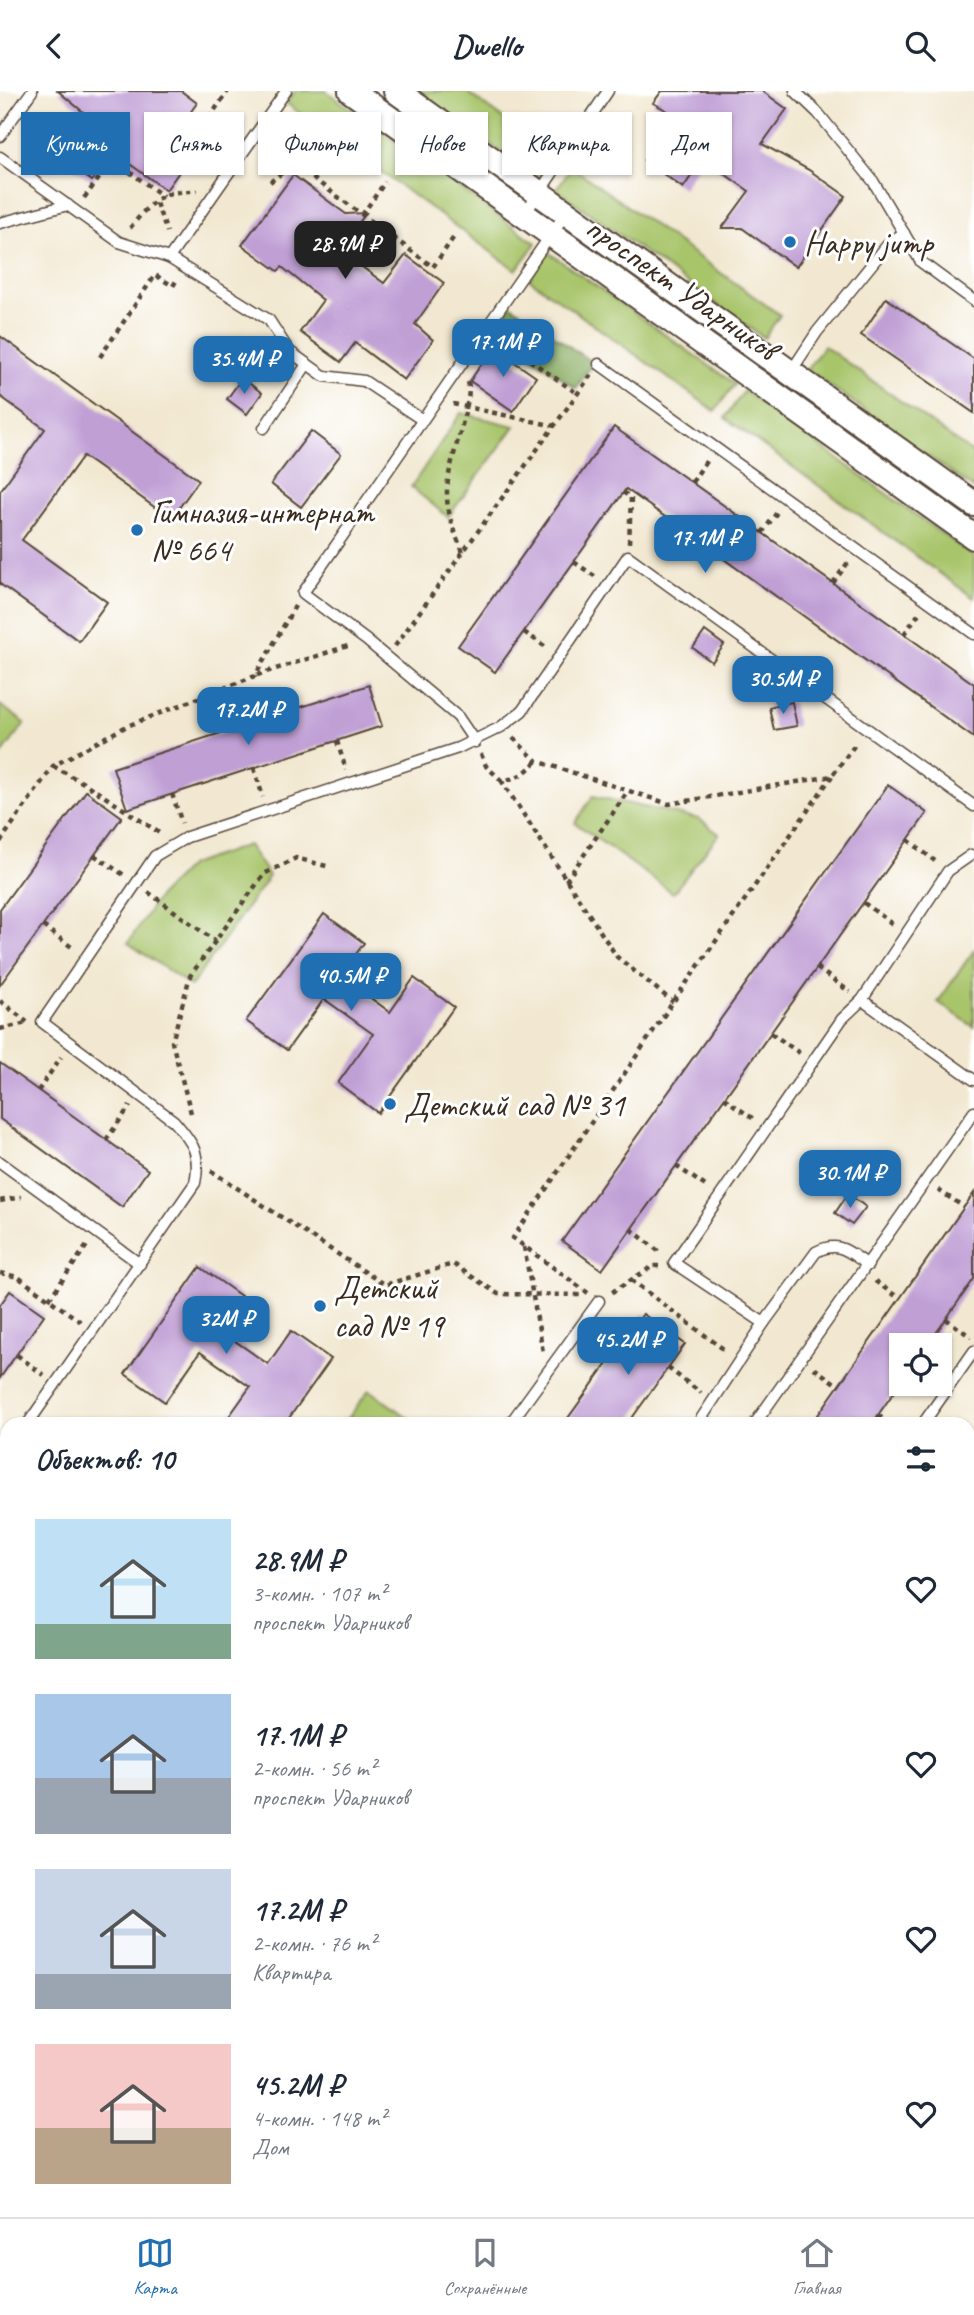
<!DOCTYPE html>
<html lang="ru">
<head>
<meta charset="utf-8">
<style>
	:root { --surface:#fff; --page:#f6f6f7; --text:#1f2937; --muted:#747a83; --line:#e0e1e3; --accent:#1f6fb2 }
	body { margin:0; font-family:Caveat,sans-serif; background:var(--page); color:var(--text); height:100vh; display:flex; flex-direction:column; font-size:26px; white-space:nowrap }
	* { box-sizing:border-box; margin:0 }
	p { font-size:23px; color:var(--muted) }
	.icon { flex:none; width:38px; height:38px; fill:none; stroke:currentColor; stroke-width:2; stroke-linecap:round; stroke-linejoin:round }
	.map { position:relative; flex:1; overflow:hidden }
	.details { position:absolute; left:0px; top:1326px; width:975px; height:800px; display:flex; flex-direction:column; background:var(--surface); border-radius:21px 21px 0 0; box-shadow:0 2px 5px #0004 }
	.details>* { flex:none }
	.guide { position:absolute; left:21px; top:21px; width:933px; height:63px; display:flex; gap:14px }
	.buttons { position:absolute; left:889px; top:1242px; display:grid; gap:14px }
	.buttons a { display:grid; place-items:center; width:63px; height:63px; border-radius:0px; background:var(--surface); box-shadow:0 2px 5px #0004; font-size:35px }
	.price { position:absolute; translate:-50% -60px; padding:0 16px; border-radius:14px; background:var(--accent); color:#fff; font-size:23px; line-height:46px; filter:drop-shadow(0 2px 4px #0008) }
	.price::after { content:''; position:absolute; left:50%; top:42px; width:21px; height:16px; margin-left:-10px; background:inherit; clip-path:polygon(0 0,100% 0,50% 100%) }
	.price.active { background:#222; color:#fff }
	ul { padding:0; list-style:none }
	li { display:flex; align-items:center; gap:21px; height:175px; padding:0 35px }
	li span { display:grid; place-items:center; flex:none; width:196px; height:140px; border-radius:0px; color:#555 }
	li>.icon { margin-inline-start:auto }
	span .icon { width:84px; height:84px; fill:#fffc; stroke-width:1 }
	li b { font-size:30px }
	h2 { display:flex; justify-content:space-between; align-items:center; height:84px; padding:0 35px; font-size:30px }
	.tag { padding:0 24px; border-radius:0px; background:var(--surface); box-shadow:0 2px 5px #0004; font-size:24px; line-height:63px }
	.tag.active { background:var(--accent); color:#fff }
	header { display:flex; justify-content:space-between; align-items:center; height:91px; padding:0 35px; background:var(--surface); font-size:32px; font-weight:800 }
	.dock { display:flex; justify-content:space-around; align-items:center; height:98px; border-top:2px solid var(--line); background:var(--surface); font-size:19px; color:var(--muted) }
	.dock a { display:grid; justify-items:center; gap:4px }
	.dock .active { color:var(--accent) }
	.map>svg:first-child { display:block }
</style>
</head>
<body>
<header><svg class="icon" aria-label="back" viewBox="0 0 24 24"><path d="M15 5l-7 7 7 7"/></svg>Dwello<svg class="icon" aria-label="search" viewBox="0 0 24 24"><circle cx="10" cy="10" r="6"/><path d="M15 15l6 6"/></svg></header>
<div class="map">
<svg width="974" height="2126" viewBox="0 0 974 2126">
	<rect width="100%" height="100%" fill="#fff"/>
	<filter id="ink" filterUnits="userSpaceOnUse"><feTurbulence type="fractalNoise" baseFrequency=".0143" numOctaves="2"/><feDisplacementMap in="SourceGraphic" scale="14" xChannelSelector="R" yChannelSelector="G"/><feConvolveMatrix kernelMatrix="1 2 1 2 8 2 1 2 1" color-interpolation-filters="sRGB"/></filter>
	<filter id="wash" filterUnits="userSpaceOnUse"><feTurbulence type="fractalNoise" baseFrequency=".00686" numOctaves="4" result="noise"/><feDisplacementMap in="SourceGraphic" scale="28" xChannelSelector="R" yChannelSelector="G"/><feGaussianBlur stdDeviation="1.57" result="paint"/><feColorMatrix in="noise" values="0 0 0 0 0 0 0 0 0 0 0 0 0 0 0 0 0 1.4 0 .05"/><feComposite in="paint" operator="in"/></filter>
	<g filter="url(#wash)">
		<rect width="100%" height="100%" fill="#f2e8d1"/>
		<g fill="#a8c56b" stroke="#727844" stroke-width="2">
			<polygon points="295,0 326,0 536,152 516,179 286,12"/>
			<polygon points="417,0 465,0 554,64 537,87"/>
			<polygon points="572,76 780,224 764,247 556,98"/>
			<polygon points="548,161 735,293 715,320 529,188"/>
			<polygon points="824,255 974,363 974,398 807,278"/>
			<polygon points="744,300 974,466 974,507 725,327"/>
			<polygon points="461,322 515,335 448,426 411,396"/>
			<polygon points="0,614 25,632 0,666"/>
			<polygon points="593,705 699,728 719,743 673,802 575,732"/>
			<polygon points="248,754 269,785 191,895 128,852 159,805 190,774"/>
			<polygon points="974,859 974,936 938,911"/>
			<polygon points="369,1299 415,1332 414,1333 344,1333"/>
			<polygon points="974,1722 974,1840 968,1849 968,1731"/>
		</g>
		<polygon fill="#86aa5f" stroke="#606a3e" stroke-width="2" points="511,214 593,272 576,297 493,239"/>
		<g id="blocks">
			<g fill="#c09fd5">
				<polygon points="58,0 181,0 197,12 172,47 194,60 166,99 113,61 92,90 53,62 83,21"/>
				<polygon points="662,0 762,0 787,18 762,53 809,79 846,105 796,176 742,137 722,137 749,100 703,68 683,97 644,69 675,24 653,12"/>
				<polygon points="293,84 346,123 366,122 339,159 384,192 406,164 444,192 415,233 433,249 404,289 355,252 341,271 300,241 323,209 282,176 278,180 242,154"/>
				<polygon points="886,207 974,268 974,322 861,244"/>
				<polygon points="0,245 199,389 171,428 83,365 22,449 107,511 79,550 0,493 0,400 45,338 0,305"/>
				<polygon points="493,256 536,286 513,320 470,290"/>
				<polygon points="242,287 262,302 247,323 227,308"/>
				<polygon points="614,336 974,593 974,647 626,398 495,581 458,555"/>
				<polygon points="311,340 341,363 301,416 271,393"/>
				<polygon points="705,540 724,554 712,571 693,557"/>
				<polygon points="369,594 382,635 127,718 113,677"/>
				<polygon points="792,611 797,635 774,639 769,616"/>
				<polygon points="888,694 927,722 602,1179 562,1150"/>
				<polygon points="86,700 122,726 0,894 0,818"/>
				<polygon points="324,823 364,852 340,885 390,921 414,887 454,916 378,1022 338,992 373,943 324,908 287,959 246,930"/>
				<polygon points="0,972 148,1079 122,1116 0,1028"/>
				<polygon points="974,1102 974,1188 927,1255 901,1255 901,1291 878,1324 872,1334 811,1334"/>
				<polygon points="848,1103 866,1116 852,1134 835,1122"/>
				<polygon points="200,1176 241,1205 218,1238 268,1273 291,1240 331,1268 284,1334 223,1334 250,1296 200,1261 165,1311 125,1283"/>
				<polygon points="10,1200 44,1224 0,1287 0,1214"/>
				<polygon points="643,1223 685,1253 627,1334 563,1334"/>
			</g>
		</g>
	</g>
	<g filter="url(#ink)">
		<use href="#blocks" fill-opacity="0" stroke="#564639" stroke-width="2"/>
		<g fill="none" stroke-linecap="round" stroke-linejoin="round">
			<defs>
				<g id="service">
					<polyline points="286,0 169,167 269,229 289,260 324,285 364,290 421,328"/>
					<polyline points="795,0 818,22 873,90 921,171 974,210"/>
					<polyline points="0,45 32,0"/>
					<polyline points="0,66 119,151 169,167"/>
					<polyline points="524,124 608,0"/>
					<polyline points="0,132 68,114"/>
					<polyline points="599,273 974,543"/>
					<polyline points="790,282 817,241 889,152 904,142"/>
					<polyline points="264,337 307,273"/>
					<polyline points="475,651 458,626 366,549 303,502 566,122"/>
					<polyline points="862,909 974,989"/>
					<polyline points="0,1071 140,1173"/>
					<polyline points="764,1232 674,1172 842,928 862,909 948,780 971,764"/>
					<path d="M27,1334L195,1092C201,1062 193,1052 174,1030L42,931L155,765L187,746L458,657L501,636L522,620L628,465L974,715"/>
					<polyline points="509,1334 599,1210"/>
					<path d="M697,1334L764,1232L816,1161C839,1149 849,1161 868,1174"/>
					<polyline points="754,1334 974,1021"/>
					<polyline points="922,1334 974,1260"/>
					<polyline points="0,1372 7,1362"/>
					<polyline points="0,1468 7,1473"/>
				</g>
				<g id="minor">
					<polyline points="968,1439 974,1430"/>
					<polyline points="968,1866 974,1857"/>
				</g>
				<g id="tertiary">
					<polyline points="351,0 974,446"/>
					<polyline points="396,0 974,413"/>
					<polyline points="0,1725 7,1730"/>
					<polyline points="0,1754 7,1759"/>
					<polyline points="512,2119 522,2126"/>
					<polyline points="557,2119 567,2126"/>
				</g>
				<g id="primary">
					<polyline points="968,1606 974,1597"/>
					<polyline points="968,1694 974,1686"/>
					<polyline points="590,2126 595,2119"/>
					<polyline points="668,2126 672,2119"/>
				</g>
			</defs>
			<use href="#service" stroke="#564639" stroke-width="13"/>
			<use href="#minor" stroke="#564639" stroke-width="23"/>
			<use href="#tertiary" stroke="#564639" stroke-width="28"/>
			<use href="#primary" stroke="#564639" stroke-width="33"/>
			<g stroke="#564639" stroke-width="4.5" stroke-dasharray="5 5" stroke-linecap="butt">
				<polyline points="186,60 228,0"/>
				<polyline points="113,69 163,105"/>
				<polyline points="299,77 301,30"/>
				<polyline points="270,91 286,79 299,77 433,176 456,143"/>
				<polyline points="84,107 120,60"/>
				<polyline points="156,112 167,141"/>
				<polyline points="362,124 385,91"/>
				<path d="M130,137C140,125 149,112 163,105C171,100 188,101 197,99"/>
				<polyline points="497,246 578,303"/>
				<polyline points="100,266 155,184 173,195 176,190"/>
				<polyline points="453,313 555,335"/>
				<polyline points="692,391 707,369"/>
				<polyline points="623,401 631,407 629,452"/>
				<polyline points="762,442 778,420"/>
				<path d="M463,461C437,404 447,391 462,334C465,320 471,304 468,290"/>
				<polyline points="574,471 596,486"/>
				<polyline points="833,492 849,470"/>
				<polyline points="524,541 546,556"/>
				<polyline points="904,543 920,521"/>
				<polyline points="395,555 591,284"/>
				<polyline points="257,584 348,555"/>
				<polyline points="513,647 537,670 669,713 832,685 857,651"/>
				<polyline points="337,650 346,679"/>
				<path d="M481,663L486,675L501,689C517,689 526,681 537,670"/>
				<polyline points="53,675 87,694 161,743"/>
				<polyline points="254,677 263,706"/>
				<polyline points="501,689 617,866 673,911"/>
				<polyline points="172,703 182,732"/>
				<polyline points="908,749 935,770"/>
				<polyline points="0,751 53,675 127,635 255,585 295,515"/>
				<polyline points="94,764 124,784"/>
				<polyline points="566,790 628,700"/>
				<polyline points="148,801 215,850"/>
				<polyline points="864,812 894,834"/>
				<polyline points="43,835 73,857"/>
				<polyline points="817,877 850,901"/>
				<polyline points="0,910 27,931"/>
				<polyline points="0,938 27,932"/>
				<polyline points="771,942 801,963"/>
				<polyline points="38,1000 61,966"/>
				<polyline points="724,1007 755,1029"/>
				<polyline points="191,1022 172,951 190,885 264,783 296,767 330,776"/>
				<polyline points="106,1049 130,1015"/>
				<polyline points="676,1075 707,1096"/>
				<polyline points="211,1080 385,1194 453,1173 498,1203 584,1204"/>
				<polyline points="938,1099 964,1116"/>
				<polyline points="0,1110 21,1106"/>
				<polyline points="631,1138 662,1163"/>
				<polyline points="524,1156 543,1261"/>
				<polyline points="0,1182 18,1186 81,1231"/>
				<polyline points="631,1189 726,1260"/>
				<polyline points="875,1190 900,1208"/>
				<polyline points="612,1201 653,1175 659,1175"/>
				<polyline points="588,1202 513,1147 673,911 832,685"/>
				<polyline points="49,1208 88,1153"/>
				<polyline points="946,1228 971,1246"/>
				<polyline points="17,1264 44,1284"/>
				<polyline points="668,1277 701,1302"/>
				<polyline points="814,1277 839,1295"/>
				<polyline points="878,1324 891,1334"/>
				<polyline points="968,1385 972,1388"/>
				<polyline points="0,1816 7,1821"/>
				<polyline points="0,1944 7,1949"/>
				<polyline points="251,2119 261,2126"/>
				<polyline points="402,2119 423,2126"/>
				<polyline points="315,2126 320,2119"/>
				<polyline points="319,2126 342,2119"/>
				<polyline points="702,2126 707,2119"/>
			</g>
			<use href="#service" stroke="#fff" stroke-width="10"/>
			<use href="#minor" stroke="#fff" stroke-width="19"/>
			<use href="#tertiary" stroke="#fff" stroke-width="24"/>
			<use href="#primary" stroke="#fff" stroke-width="30"/>
		</g>
	</g>
	<g fill="#1f6fb2" stroke="#fff" stroke-width="2.5">
		<circle cx="790" cy="151" r="7"/>
		<circle cx="137" cy="439" r="7"/>
		<circle cx="390" cy="1013" r="7"/>
		<circle cx="320" cy="1215" r="7"/>
	</g>
	<g text-anchor="middle" stroke-width="6" stroke-linejoin="round" paint-order="stroke">
		<g font-size="33" fill="#3b2a1e" stroke="#fff" text-anchor="start">
			<text x="804" y="163">Happy jump</text>
			<text x="151" y="432">Гимназия-интернат<tspan x="151" dy="38">№ 664</tspan></text>
			<text x="404" y="1025">Детский сад № 31</text>
			<text x="334" y="1208">Детский<tspan x="334" dy="38">сад № 19</tspan></text>
		</g>
		<g font-size="33" fill="#3b2a1e" stroke="#fff">
			<text transform="translate(682 196) rotate(35)" y="12">проспект Ударников</text>
		</g>
	</g>
</svg>
<div class="buttons">
<a><svg class="icon" aria-label="locate" viewBox="0 0 24 24"><circle cx="12" cy="12" r="6"/><path d="M12 2v4M12 18v4M2 12h4M18 12h4"/></svg></a>
</div>
<b class="price active" style="left:345px;top:190px">28.9M ₽</b>
<b class="price" style="left:503px;top:288px">17.1M ₽</b>
<b class="price" style="left:244px;top:305px">35.4M ₽</b>
<b class="price" style="left:705px;top:484px">17.1M ₽</b>
<b class="price" style="left:783px;top:625px">30.5M ₽</b>
<b class="price" style="left:248px;top:656px">17.2M ₽</b>
<b class="price" style="left:351px;top:922px">40.5M ₽</b>
<b class="price" style="left:850px;top:1119px">30.1M ₽</b>
<b class="price" style="left:226px;top:1265px">32M ₽</b>
<b class="price" style="left:628px;top:1286px">45.2M ₽</b>
<div class="guide">
<a class="tag active">Купить</a>
<a class="tag">Снять</a>
<a class="tag">Фильтры</a>
<a class="tag">Новое</a>
<a class="tag">Квартира</a>
<a class="tag">Дом</a>
</div>
<section class="details">
<h2>Объектов: 10<svg class="icon" aria-label="filters" viewBox="0 0 24 24"><path d="M4 7h16M4 17h16"/><circle cx="9" cy="7" r="2"/><circle cx="15" cy="17" r="2"/></svg></h2>
<ul>
<li><span style="background:linear-gradient(#bfe0f5 75%,#7fa58c 0)"><svg class="icon" aria-label="home" viewBox="0 0 24 24"><path d="M3 11l9-7 9 7M6 9v11h12V9"/></svg></span><div><b>28.9M ₽</b><p>3-комн. · 107 m²</p><p>проспект Ударников</p></div><svg class="icon" aria-label="heart" viewBox="0 0 24 24"><path d="M12 20l-8-8c-3-5 5-10 8-4 3-6 11-1 8 4z"/></svg></li>
<li><span style="background:linear-gradient(#a9c7e8 60%,#9aa5b1 0)"><svg class="icon" aria-label="home" viewBox="0 0 24 24"><path d="M3 11l9-7 9 7M6 9v11h12V9"/></svg></span><div><b>17.1M ₽</b><p>2-комн. · 56 m²</p><p>проспект Ударников</p></div><svg class="icon" aria-label="heart" viewBox="0 0 24 24"><path d="M12 20l-8-8c-3-5 5-10 8-4 3-6 11-1 8 4z"/></svg></li>
<li><span style="background:linear-gradient(#c9d6e8 75%,#9aa5b1 0)"><svg class="icon" aria-label="home" viewBox="0 0 24 24"><path d="M3 11l9-7 9 7M6 9v11h12V9"/></svg></span><div><b>17.2M ₽</b><p>2-комн. · 76 m²</p><p>Квартира</p></div><svg class="icon" aria-label="heart" viewBox="0 0 24 24"><path d="M12 20l-8-8c-3-5 5-10 8-4 3-6 11-1 8 4z"/></svg></li>
<li><span style="background:linear-gradient(#f6c9c9 60%,#b9a48a 0)"><svg class="icon" aria-label="home" viewBox="0 0 24 24"><path d="M3 11l9-7 9 7M6 9v11h12V9"/></svg></span><div><b>45.2M ₽</b><p>4-комн. · 148 m²</p><p>Дом</p></div><svg class="icon" aria-label="heart" viewBox="0 0 24 24"><path d="M12 20l-8-8c-3-5 5-10 8-4 3-6 11-1 8 4z"/></svg></li>
</ul>
</section>
</div>
<nav class="dock">
<a class="active"><svg class="icon" aria-label="map" viewBox="0 0 24 24"><path d="M3 6l6-2 6 2 6-2v14l-6 2-6-2-6 2zM9 4v14M15 6v14"/></svg>Карта</a>
<a><svg class="icon" aria-label="saved" viewBox="0 0 24 24"><path d="M7 4h10v16l-5-4-5 4z"/></svg>Сохранённые</a>
<a><svg class="icon" aria-label="home" viewBox="0 0 24 24"><path d="M3 11l9-7 9 7M6 9v11h12V9"/></svg>Главная</a>
</nav>
</body>
</html>
